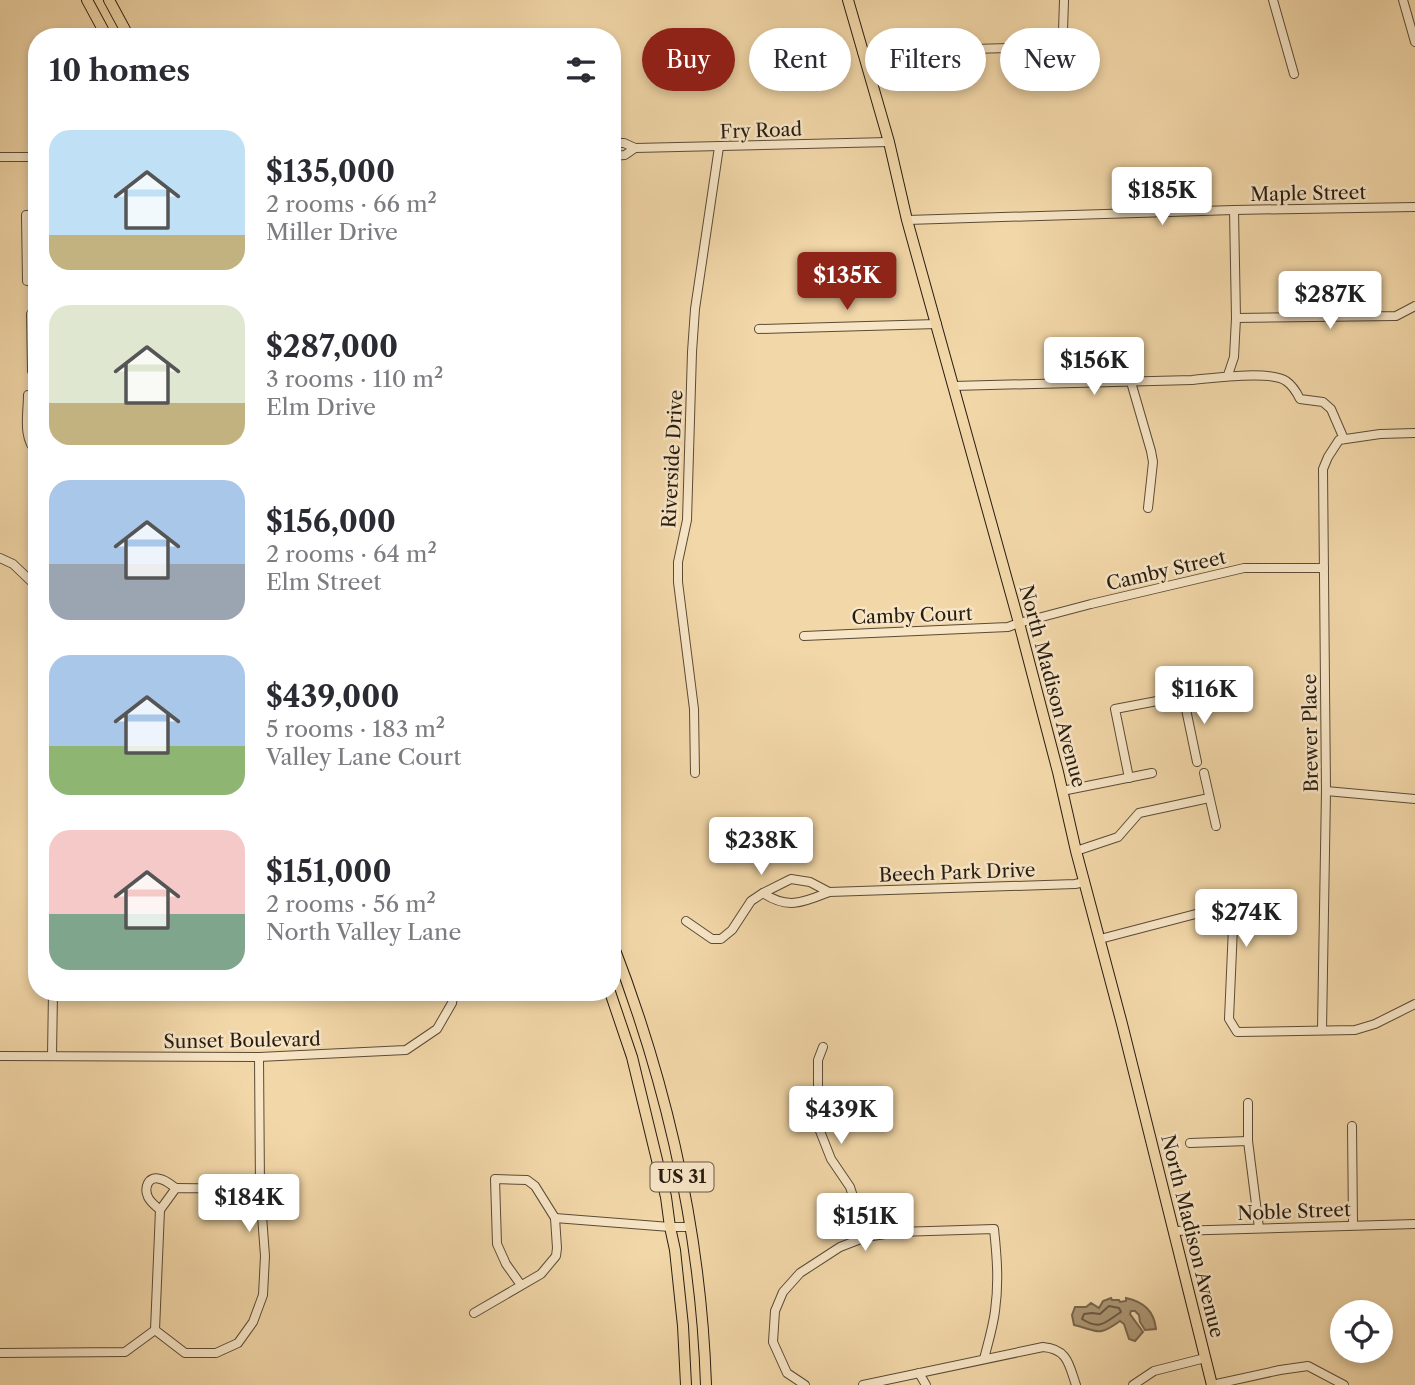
<!DOCTYPE html>
<html lang="en">
<head>
<meta charset="utf-8">
<style>
	:root { --surface:#fff; --page:#f7f7f7; --text:#2b2b33; --muted:#7c7c81; --accent:#8f2418 }
	body { margin:0; font-family:"Libre Caslon Text",serif; background:var(--page); color:var(--text); height:100vh; display:flex; flex-direction:column; font-size:26px; white-space:nowrap }
	* { box-sizing:border-box; margin:0 }
	p { font-size:23px; color:var(--muted) }
	.icon { flex:none; width:38px; height:38px; fill:none; stroke:currentColor; stroke-width:2; stroke-linecap:round; stroke-linejoin:round }
	.map { position:relative; flex:1; overflow:hidden }
	.drawer { position:absolute; left:28px; top:28px; width:593px; height:973px; display:flex; flex-direction:column; background:var(--surface); border-radius:28px; box-shadow:0 4px 10px #0003 }
	.drawer>* { flex:none }
	.guide { position:absolute; left:642px; top:28px; width:665px; height:63px; display:flex; gap:14px }
	.tools { position:absolute; left:1330px; top:1300px; display:grid; gap:14px }
	.tools a { display:grid; place-items:center; width:63px; height:63px; border-radius:50%; background:var(--surface); box-shadow:0 4px 10px #0003; font-size:35px }
	.price { position:absolute; translate:-50% -60px; padding:0 16px; border-radius:7px; background:#fff; color:#222; font-size:23px; line-height:46px; filter:drop-shadow(0 2px 4px #0008) }
	.price::after { content:''; position:absolute; left:50%; top:42px; width:21px; height:16px; margin-left:-10px; background:inherit; clip-path:polygon(0 0,100% 0,50% 100%) }
	.price.selected { background:var(--accent); color:#fff }
	ul { padding:0; list-style:none }
	li { display:flex; align-items:center; gap:21px; height:175px; padding:0 21px }
	li span { display:grid; place-items:center; flex:none; width:196px; height:140px; border-radius:21px; color:#555 }
	li>.icon { margin-inline-start:auto }
	span .icon { width:84px; height:84px; fill:#fffc; stroke-width:1 }
	li b { font-size:30px }
	h2 { display:flex; justify-content:space-between; align-items:center; height:84px; padding:0 21px; font-size:30px }
	.chip { padding:0 24px; border-radius:32px; background:var(--surface); box-shadow:0 4px 10px #0003; font-size:24px; line-height:63px }
	.chip.selected { background:var(--accent); color:#fff }
	.map>svg:first-child { display:block }
</style>
</head>
<body>
<div class="map">
<svg width="1415" height="1385" viewBox="0 0 1415 1385">
	<rect width="100%" height="100%" fill="#f2d7a8"/>
	<filter id="stains"><feTurbulence type="fractalNoise" baseFrequency=".00286" numOctaves="4"/><feColorMatrix values="0 0 0 0 .2 0 0 0 0 .09 0 0 0 0 .02 0 0 0 .5 -.17"/></filter>
	<radialGradient id="worn" r=".72"><stop offset=".6" stop-color="#630" stop-opacity="0"/><stop offset="1" stop-color="#630" stop-opacity=".3"/></radialGradient>
	<path fill="#ad9775" stroke="#77664d" stroke-width="2" d="M1111,1298L1112,1300H1119L1120,1302L1126,1301V1298C1144,1302 1154,1311 1156,1329L1145,1330L1140,1322L1139,1315L1135,1311H1131L1130,1314L1143,1332L1135,1341L1129,1339L1124,1324L1120,1321C1098,1337 1099,1331 1074,1325L1072,1315L1075,1307H1086L1091,1303L1099,1308L1103,1301Z"/>
	<g fill="none" stroke-linecap="round" stroke-linejoin="round">
		<path stroke="#6a5a43" stroke-width="2" d="M1109,1306L1119,1308L1121,1312C1105,1322 1101,1331 1082,1319L1084,1314L1092,1313L1100,1314Z"/>
		<defs>
			<g id="minor">
				<polyline points="1273,0 1294,74"/>
				<polyline points="1403,0 1415,42"/>
				<polyline points="862,52 1041,47 1058,43 1063,31 1064,0"/>
				<polyline points="612,143 624,143 635,148 889,142"/>
				<polyline points="612,156 625,155 635,148"/>
				<polyline points="0,157 37,157"/>
				<polyline points="37,215 26,215 27,281 37,281"/>
				<polyline points="907,220 1234,210 1415,207"/>
				<polyline points="31,314 32,371"/>
				<polyline points="1236,318 1396,316 1415,306"/>
				<polyline points="759,329 937,324"/>
				<polyline points="1228,375 1234,357 1236,318 1234,210"/>
				<polyline points="1131,382 1151,451 1153,462 1148,508"/>
				<path d="M953,386L1192,380C1211,378 1271,370 1286,381C1292,385 1297,393 1300,399L1323,402L1331,409L1344,439"/>
				<path d="M28,395C28,413 22,439 37,452"/>
				<polyline points="0,558 13,564 37,587"/>
				<polyline points="804,636 1008,627 1019,623 1091,604 1244,568 1324,568"/>
				<polyline points="1183,695 1197,762"/>
				<polyline points="695,773 694,709 678,582 678,562 687,520 692,352 695,309 719,147"/>
				<polyline points="1204,773 1216,826"/>
				<polyline points="1129,778 1115,709 1236,686"/>
				<polyline points="1062,791 1152,773"/>
				<polyline points="1326,791 1415,799"/>
				<polyline points="1076,851 1118,837 1139,813 1209,798"/>
				<path d="M791,879L810,882L829,892C804,902 788,910 763,893Z"/>
				<polyline points="829,892 1075,884 1085,882"/>
				<polyline points="686,921 712,939 721,939 732,930 751,901 763,893"/>
				<polyline points="1100,939 1234,904 1229,1019 1237,1032 1355,1030 1375,1024 1415,1004"/>
				<polyline points="1322,1030 1326,791 1323,469 1328,457 1339,440 1380,434 1415,433"/>
				<polyline points="823,1047 818,1060 818,1126 831,1159 850,1187 866,1237"/>
				<polyline points="0,1056 259,1057 406,1050 437,1029 452,1003 454,992"/>
				<polyline points="52,1056 53,992"/>
				<polyline points="1248,1103 1248,1141 1259,1228"/>
				<polyline points="1352,1126 1353,1225"/>
				<polyline points="1190,1143 1248,1141"/>
				<path d="M160,1210C156,1206 151,1203 148,1197C144,1188 148,1175 160,1179C166,1180 171,1185 176,1188"/>
				<polyline points="555,1218 670,1227 690,1227"/>
				<polyline points="1174,1231 1415,1224"/>
				<polyline points="474,1313 541,1274 556,1256 557,1248 555,1218 535,1186 527,1180 495,1179 497,1244 506,1264 521,1285"/>
				<polyline points="155,1330 185,1353 216,1353 238,1343 253,1322 263,1295 265,1256 260,1189 259,1057"/>
				<polyline points="0,1353 125,1352 155,1330 160,1210 176,1188 260,1189"/>
				<polyline points="919,1373 926,1385"/>
				<path d="M805,1385L787,1373L773,1342L775,1311L783,1292L800,1273L840,1247L866,1237L898,1232L994,1229C997,1257 999,1283 995,1311C993,1327 988,1343 984,1359"/>
				<path d="M863,1385L1043,1347C1068,1349 1069,1365 1076,1385"/>
				<polyline points="1133,1385 1154,1371 1205,1358"/>
				<polyline points="1212,1385 1280,1370 1308,1366 1344,1385"/>
			</g>
			<g id="major">
				<polyline points="87,0 107,37"/>
				<polyline points="109,0 129,37"/>
				<polyline points="848,0 889,142 907,220 1019,623 1058,772 1076,851 1122,1024 1212,1385"/>
				<path d="M612,942C667,1084 701,1233 706,1385"/>
				<polyline points="610,992 632,1057 666,1197 670,1227 675,1250 683,1326 686,1385"/>
			</g>
		</defs>
		<use href="#minor" stroke="#5a4b37" stroke-width="10"/>
		<use href="#major" stroke="#271c11" stroke-width="12"/>
		<use href="#minor" stroke="#f7e5c6" stroke-width="8"/>
		<use href="#major" stroke="#f2d7a8" stroke-width="10"/>
	</g>
	<g text-anchor="middle" stroke-width="5" stroke-linejoin="round" paint-order="stroke">
		<rect fill="#f7e5c6" stroke="#655847" stroke-width="2" x="650.5" y="1162.5" width="63" height="29" rx="5"/>
		<g font-size="18" font-weight="bold" fill="#271c11">
			<text x="682" y="1183">US 31</text>
		</g>
		<g font-size="19" fill="#271c11" stroke="#f7e5c6">
			<text transform="translate(761 130) rotate(-2)" y="7">Fry Road</text>
			<text transform="translate(1308 193) rotate(-1)" y="7">Maple Street</text>
			<text transform="translate(672 459) rotate(-87)" y="7">Riverside Drive</text>
			<text transform="translate(1166 570) rotate(-13)" y="7">Camby Street</text>
			<text transform="translate(912 615) rotate(-2)" y="7">Camby Court</text>
			<text transform="translate(1053 686) rotate(75)" y="7">North Madison Avenue</text>
			<text transform="translate(1310 733) rotate(-91)" y="7">Brewer Place</text>
			<text transform="translate(957 872) rotate(-2)" y="7">Beech Park Drive</text>
			<text transform="translate(242 1040) rotate(-1)" y="7">Sunset Boulevard</text>
			<text transform="translate(1294 1211) rotate(-2)" y="7">Noble Street</text>
			<text transform="translate(1193 1236) rotate(76)" y="7">North Madison Avenue</text>
		</g>
	</g>
	<rect width="100%" height="100%" filter="url(#stains)"/>
	<rect width="100%" height="100%" fill="url(#worn)"/>
</svg>
<div class="tools">
<a><svg class="icon" aria-label="locate" viewBox="0 0 24 24"><circle cx="12" cy="12" r="6"/><path d="M12 2v4M12 18v4M2 12h4M18 12h4"/></svg></a>
</div>
<b class="price" style="left:1162px;top:227px">$185K</b>
<b class="price selected" style="left:847px;top:312px">$135K</b>
<b class="price" style="left:1330px;top:331px">$287K</b>
<b class="price" style="left:1094px;top:397px">$156K</b>
<b class="price" style="left:1204px;top:726px">$116K</b>
<b class="price" style="left:761px;top:877px">$238K</b>
<b class="price" style="left:1246px;top:949px">$274K</b>
<b class="price" style="left:841px;top:1146px">$439K</b>
<b class="price" style="left:249px;top:1234px">$184K</b>
<b class="price" style="left:865px;top:1253px">$151K</b>
<div class="guide">
<a class="chip selected">Buy</a>
<a class="chip">Rent</a>
<a class="chip">Filters</a>
<a class="chip">New</a>
</div>
<section class="drawer">
<h2>10 homes<svg class="icon" aria-label="filters" viewBox="0 0 24 24"><path d="M4 7h16M4 17h16"/><circle cx="9" cy="7" r="2"/><circle cx="15" cy="17" r="2"/></svg></h2>
<ul>
<li><span style="background:linear-gradient(#bfe0f5 75%,#c2b280 0)"><svg class="icon" aria-label="home" viewBox="0 0 24 24"><path d="M3 11l9-7 9 7M6 9v11h12V9"/></svg></span><div><b>$135,000</b><p>2 rooms · 66 m²</p><p>Miller Drive</p></div></li>
<li><span style="background:linear-gradient(#dfe7d0 70%,#c2b280 0)"><svg class="icon" aria-label="home" viewBox="0 0 24 24"><path d="M3 11l9-7 9 7M6 9v11h12V9"/></svg></span><div><b>$287,000</b><p>3 rooms · 110 m²</p><p>Elm Drive</p></div></li>
<li><span style="background:linear-gradient(#a9c7e8 60%,#9aa5b1 0)"><svg class="icon" aria-label="home" viewBox="0 0 24 24"><path d="M3 11l9-7 9 7M6 9v11h12V9"/></svg></span><div><b>$156,000</b><p>2 rooms · 64 m²</p><p>Elm Street</p></div></li>
<li><span style="background:linear-gradient(#a9c7e8 65%,#8fb573 0)"><svg class="icon" aria-label="home" viewBox="0 0 24 24"><path d="M3 11l9-7 9 7M6 9v11h12V9"/></svg></span><div><b>$439,000</b><p>5 rooms · 183 m²</p><p>Valley Lane Court</p></div></li>
<li><span style="background:linear-gradient(#f6c9c9 60%,#7fa58c 0)"><svg class="icon" aria-label="home" viewBox="0 0 24 24"><path d="M3 11l9-7 9 7M6 9v11h12V9"/></svg></span><div><b>$151,000</b><p>2 rooms · 56 m²</p><p>North Valley Lane</p></div></li>
</ul>
</section>
</div>
</body>
</html>
